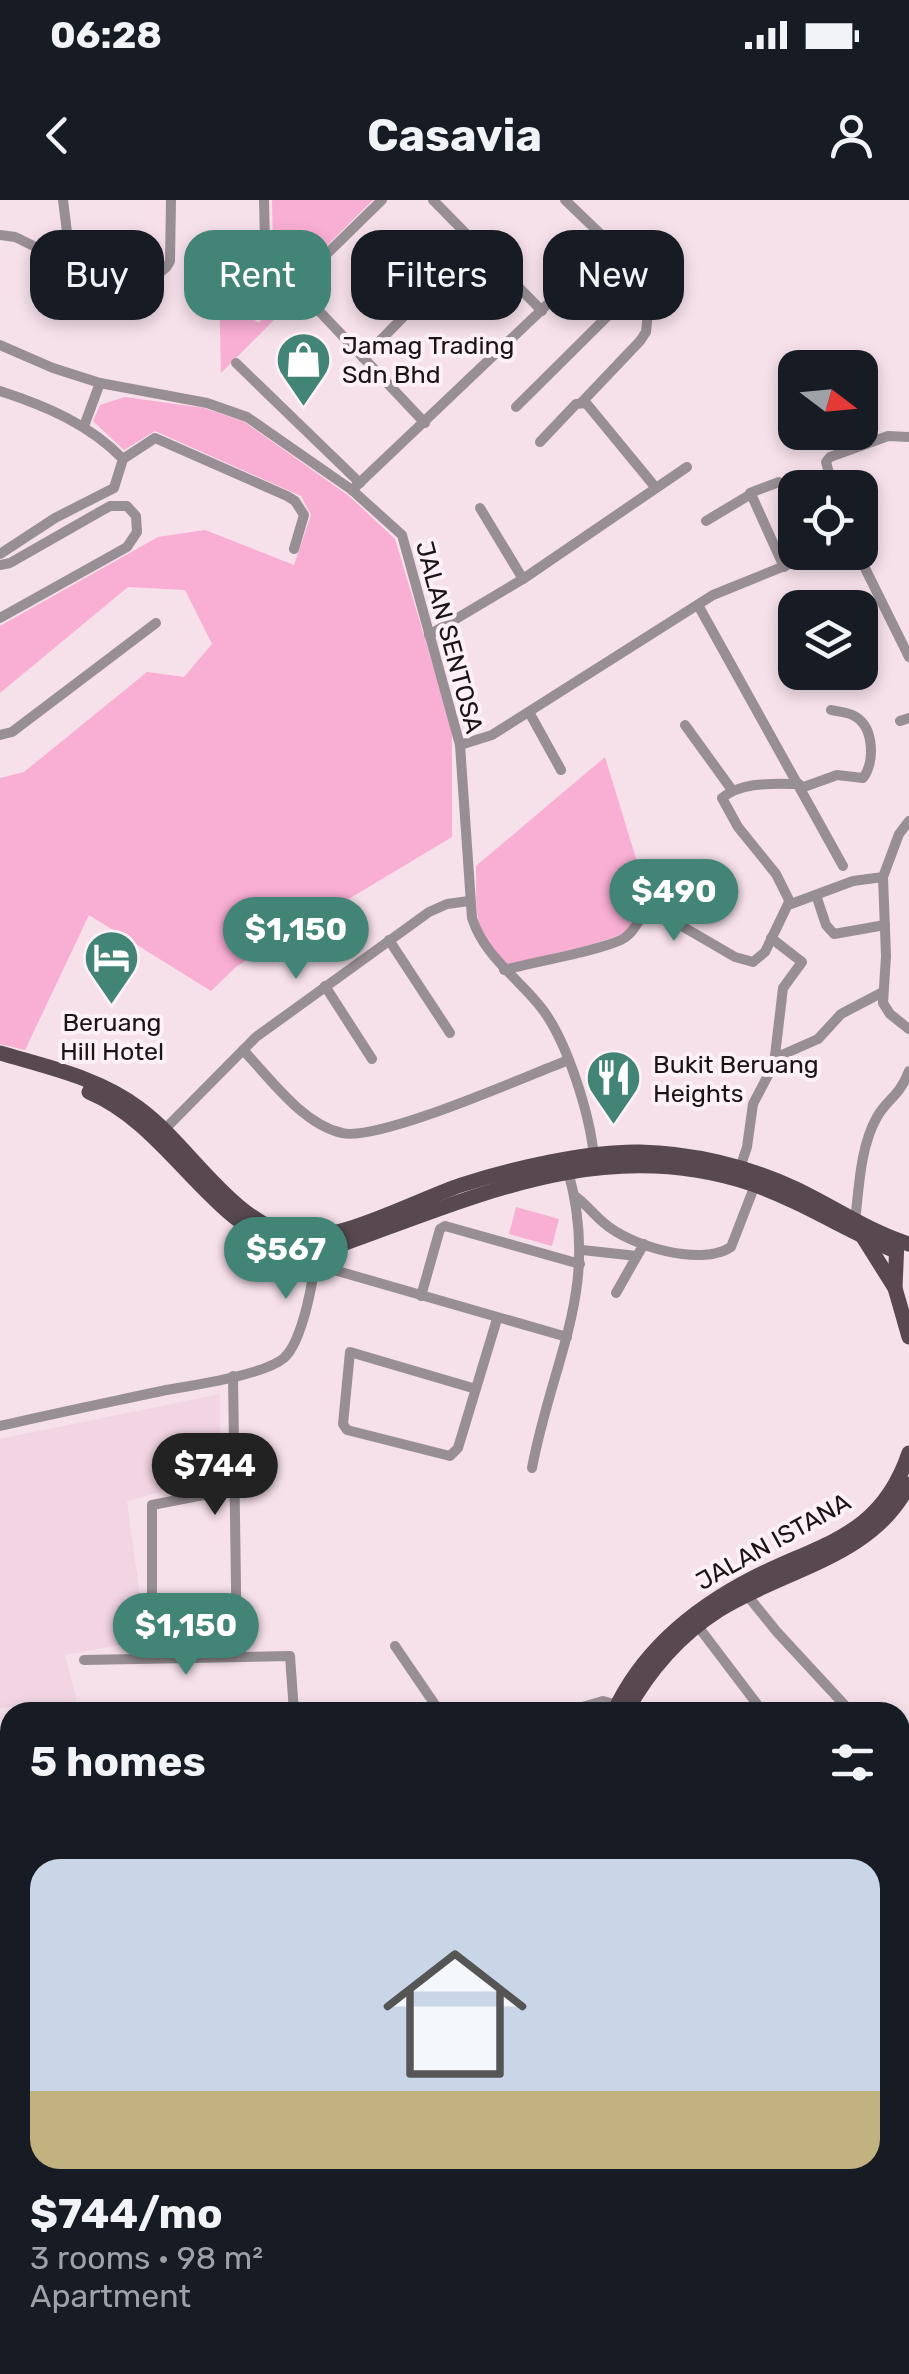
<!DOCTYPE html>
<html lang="en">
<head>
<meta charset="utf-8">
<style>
	:root { --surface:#171b24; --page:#20242c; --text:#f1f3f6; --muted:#9ea1a6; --accent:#428577 }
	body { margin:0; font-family:Rubik,sans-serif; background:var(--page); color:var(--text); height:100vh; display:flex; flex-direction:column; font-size:38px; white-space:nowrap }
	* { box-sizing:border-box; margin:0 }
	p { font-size:32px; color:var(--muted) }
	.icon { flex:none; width:55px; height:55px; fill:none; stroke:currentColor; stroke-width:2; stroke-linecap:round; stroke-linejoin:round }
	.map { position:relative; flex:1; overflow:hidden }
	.details { position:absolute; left:0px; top:1502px; width:910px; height:672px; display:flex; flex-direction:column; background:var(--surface); border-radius:30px 30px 0 0; box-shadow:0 5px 15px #0003 }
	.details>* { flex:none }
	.banner { position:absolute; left:30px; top:30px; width:850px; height:90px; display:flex; gap:20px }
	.needle { width:65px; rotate:106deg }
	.buttons { position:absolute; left:778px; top:150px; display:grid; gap:20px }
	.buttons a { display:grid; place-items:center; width:100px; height:100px; border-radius:20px; background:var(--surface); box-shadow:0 5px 15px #0003; font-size:50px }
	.price { position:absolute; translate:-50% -85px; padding:0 22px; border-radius:35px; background:var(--accent); color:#fff; font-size:32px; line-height:65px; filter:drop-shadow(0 2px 5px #0008) }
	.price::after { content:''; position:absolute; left:50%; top:60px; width:30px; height:22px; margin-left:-15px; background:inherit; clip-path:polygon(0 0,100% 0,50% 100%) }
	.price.selected { background:#222; color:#fff }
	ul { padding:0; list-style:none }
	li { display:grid; align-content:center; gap:20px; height:530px; padding:0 30px }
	li span { display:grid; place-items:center; height:310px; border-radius:30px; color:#555 }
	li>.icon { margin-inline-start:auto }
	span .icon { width:180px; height:180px; fill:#fffc; stroke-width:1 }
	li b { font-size:42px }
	h2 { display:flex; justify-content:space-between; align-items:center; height:120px; padding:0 30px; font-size:42px }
	.chip { padding:0 35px; border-radius:30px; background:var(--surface); box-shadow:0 5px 15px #0003; font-size:35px; line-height:90px }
	.chip.selected { background:var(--accent); color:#fff }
	.status { display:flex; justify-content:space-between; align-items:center; height:70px; padding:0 50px; background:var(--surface); direction:ltr }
	.status svg { height:28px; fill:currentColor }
	header { display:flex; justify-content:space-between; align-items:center; height:130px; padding:0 30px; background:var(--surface); font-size:45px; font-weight:700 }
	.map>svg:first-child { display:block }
</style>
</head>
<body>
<div class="status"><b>06:28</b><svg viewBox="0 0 49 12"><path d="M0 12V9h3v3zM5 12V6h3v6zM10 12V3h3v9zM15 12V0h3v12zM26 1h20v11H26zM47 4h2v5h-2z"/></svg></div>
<header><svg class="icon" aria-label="back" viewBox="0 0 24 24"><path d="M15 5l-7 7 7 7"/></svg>Casavia<svg class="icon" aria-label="person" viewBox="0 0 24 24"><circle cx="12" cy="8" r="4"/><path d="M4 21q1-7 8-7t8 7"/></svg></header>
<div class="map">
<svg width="909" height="2174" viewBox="0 0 909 2174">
	<rect width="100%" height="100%" fill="#f6e0ea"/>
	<g fill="#f2d4e2">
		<polygon points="220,1194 220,1276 127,1301 146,1440 65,1455 77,1501 0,1508 0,1239"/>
		<polygon points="237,2165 460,2165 455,2174 242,2174"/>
		<polygon points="514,2165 856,2165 854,2174 508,2174"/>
	</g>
	<g fill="#f9aed4">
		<polygon points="272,0 373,0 296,76 273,50"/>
		<polygon points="219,87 258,123 289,94 295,99 221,173"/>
		<polygon points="125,197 204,208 243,221 349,296 395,339 452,529 452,637 237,766 211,791 89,715 25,850 0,844 0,578 24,572 147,472 184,477 212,444 185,390 128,387 0,493 0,426 158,337 205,330 294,365 311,315 301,296 155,231 124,250 93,221 100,205"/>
		<path d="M605,557L645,688L630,726L623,734L594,744L508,765C471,729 477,715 476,666Z"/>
		<polygon points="516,1007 559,1019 552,1046 509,1034"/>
		<polygon points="909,2119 909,2174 866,2174 870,2165 900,2165 900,2122"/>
		<polygon points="533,2165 672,2165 638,2174 535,2174"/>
	</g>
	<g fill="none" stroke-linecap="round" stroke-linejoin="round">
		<g stroke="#988f94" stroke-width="10">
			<polyline points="264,0 265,44 269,58 425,223"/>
			<polyline points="433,0 542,111"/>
			<polyline points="565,0 636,68 648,112 646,132 640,141 582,202"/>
			<path d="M0,35L15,37C41,49 87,75 113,79C131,82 163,79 170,61L171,0"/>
			<polyline points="63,59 67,32 63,0"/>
			<polyline points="295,85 382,0"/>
			<path d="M0,145L53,168L100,183L207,203L247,217L352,290L402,335L460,545L472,718C485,758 519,778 543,810C568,844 590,915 594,957"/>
			<polyline points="363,158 475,44"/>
			<polyline points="236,163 360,283"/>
			<path d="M0,191C46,206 89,224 123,259L114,288L55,318L0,354"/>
			<polyline points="516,207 639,85"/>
			<polyline points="84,226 100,183"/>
			<polyline points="540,242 576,204 586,203 656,288"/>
			<polyline points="123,259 155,238 287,296 295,301 304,315 294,349"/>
			<polyline points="833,288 826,262 830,257 888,236 909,237"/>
			<polyline points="352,290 610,45"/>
			<polyline points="750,293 779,282"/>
			<polyline points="480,308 523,379"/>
			<polyline points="706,321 751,294 784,367"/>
			<polyline points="857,352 909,457"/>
			<polyline points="0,365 10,363 110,306 127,306 136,316 137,332 127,347 0,418"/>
			<polyline points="698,405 843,666"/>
			<polyline points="429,435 523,379 687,267"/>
			<polyline points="529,512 561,570"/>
			<polyline points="900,521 909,518"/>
			<polyline points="685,525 732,590"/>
			<polyline points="0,535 12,532 156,423"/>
			<polyline points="460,545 492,535 713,395 819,352"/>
			<path d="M799,584C774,584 742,581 722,598L738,627L776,674L791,704L853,681L883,677L899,634L909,621"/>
			<path d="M801,588L837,575L863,578C875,563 874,528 856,517C849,512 839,512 831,510"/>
			<polyline points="883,677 886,756 883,803 890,814 909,829"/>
			<polyline points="816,695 826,725 834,734 885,725"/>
			<polyline points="389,740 450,833"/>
			<path d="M504,770C537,761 591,753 621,740C637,733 637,712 656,711L735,757L753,762L765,752L789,702"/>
			<polyline points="325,786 372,859"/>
			<path d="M243,850C270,878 302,924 342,933C378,942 524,877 566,861"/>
			<polyline points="775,858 818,839 841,814 883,792"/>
			<polyline points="164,930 256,837 429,712 447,704 469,701"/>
			<polyline points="740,968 747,947 753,904 774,864 783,788 802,762 771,738"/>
			<path d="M575,996C586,1004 594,1015 604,1023C630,1046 701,1067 731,1047L755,985"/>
			<path d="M855,1022C859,988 860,947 877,917C888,898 899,897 909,871"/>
			<polyline points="582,1050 637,1056 644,1044"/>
			<polyline points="327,1068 567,1137"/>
			<polyline points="616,1093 637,1056"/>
			<polyline points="421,1096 440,1029 445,1026 580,1064"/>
			<polyline points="233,1176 237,1457"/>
			<polyline points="476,1189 350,1152 343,1224 347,1230 450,1256 458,1248 497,1119"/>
			<path d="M0,1226C55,1213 110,1202 166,1190C194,1185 264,1175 284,1158C302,1142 317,1073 314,1049"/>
			<path d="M532,1268C553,1156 601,1089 568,971"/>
			<polyline points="747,1395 777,1432 851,1512"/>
			<polyline points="697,1425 763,1512"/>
			<polyline points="395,1446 440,1512"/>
			<polyline points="152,1458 152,1305 234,1289"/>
			<polyline points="84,1460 290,1456 294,1512"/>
			<polyline points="565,1512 603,1501 621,1506"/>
			<polyline points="900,1696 909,1701"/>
			<polyline points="0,1733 10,1727"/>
			<polyline points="0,1746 10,1740"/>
			<polyline points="900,1970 909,1973"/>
			<polyline points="900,2098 909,2073"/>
			<polyline points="0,2136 10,2162"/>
			<polyline points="160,2165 165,2174"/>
			<polyline points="834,2174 837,2165"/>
		</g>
		<g stroke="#584950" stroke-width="15">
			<path d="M0,853C47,867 100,878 140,909C190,946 232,1024 296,1036C337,1043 419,999 461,985C511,969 587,951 640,952C691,953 746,966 794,988C833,1006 867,1031 909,1044"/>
			<path d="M89,892C169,925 212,1028 291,1047C306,1051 322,1048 337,1046C475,997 604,934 752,984C801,1001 844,1029 891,1049"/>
			<polyline points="863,1037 895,1088"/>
			<polyline points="897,1041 895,1088 909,1137"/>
			<path d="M614,1512C642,1451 696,1407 755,1377C825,1342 881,1336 909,1253"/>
			<path d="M626,1512C648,1472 680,1435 719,1410C782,1370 874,1357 909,1284"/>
			<polyline points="468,2174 474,2165"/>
			<polyline points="485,2174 491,2165"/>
		</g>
		<g stroke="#4d3d44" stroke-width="15">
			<polyline points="0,1754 10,1773"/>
			<polyline points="0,1786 10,1806"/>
			<polyline points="196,2165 201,2174"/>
			<polyline points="218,2165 223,2174"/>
		</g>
	</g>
	<defs>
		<symbol id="shop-pin" viewBox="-11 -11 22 30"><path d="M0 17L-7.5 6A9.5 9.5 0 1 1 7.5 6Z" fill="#428577" stroke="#fdf0f6"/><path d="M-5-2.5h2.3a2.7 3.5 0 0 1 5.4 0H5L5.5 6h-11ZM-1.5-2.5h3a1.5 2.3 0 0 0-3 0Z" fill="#fff"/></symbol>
		<symbol id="hotel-pin" viewBox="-11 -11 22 30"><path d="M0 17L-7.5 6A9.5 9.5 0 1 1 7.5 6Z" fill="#428577" stroke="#fdf0f6"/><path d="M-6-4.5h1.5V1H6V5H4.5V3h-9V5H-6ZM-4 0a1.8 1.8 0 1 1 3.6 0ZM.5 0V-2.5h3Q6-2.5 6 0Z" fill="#fff"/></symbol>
		<symbol id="restaurant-pin" viewBox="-11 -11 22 30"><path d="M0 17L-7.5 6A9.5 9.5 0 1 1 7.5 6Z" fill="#428577" stroke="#fdf0f6"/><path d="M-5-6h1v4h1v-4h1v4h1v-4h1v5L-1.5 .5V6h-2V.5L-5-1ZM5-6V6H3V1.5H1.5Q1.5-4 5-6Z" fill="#fff"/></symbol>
	</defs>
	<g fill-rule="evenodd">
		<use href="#shop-pin" x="272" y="128" width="63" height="86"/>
		<use href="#hotel-pin" x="80" y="726" width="63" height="86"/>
		<use href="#restaurant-pin" x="582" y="846" width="63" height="86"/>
	</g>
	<g text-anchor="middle" stroke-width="8" stroke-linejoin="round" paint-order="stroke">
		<g font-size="25" fill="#1b1417" stroke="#fdf0f6" text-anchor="start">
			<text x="342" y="154">Jamag Trading<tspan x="342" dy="29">Sdn Bhd</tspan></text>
			<text x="112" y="831" text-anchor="middle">Beruang<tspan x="112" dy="29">Hill Hotel</tspan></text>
			<text x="653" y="873">Bukit Beruang<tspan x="653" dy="29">Heights</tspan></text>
		</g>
		<g font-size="25" fill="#1b1417" stroke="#fdf0f6">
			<text transform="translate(450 437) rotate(75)" y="9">JALAN SENTOSA</text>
			<text transform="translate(773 1341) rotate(-29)" y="9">JALAN ISTANA</text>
		</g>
	</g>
</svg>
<div class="buttons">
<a><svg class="needle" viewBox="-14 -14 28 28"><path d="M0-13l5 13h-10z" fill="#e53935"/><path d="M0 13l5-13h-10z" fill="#9ea1a6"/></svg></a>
<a><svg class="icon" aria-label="locate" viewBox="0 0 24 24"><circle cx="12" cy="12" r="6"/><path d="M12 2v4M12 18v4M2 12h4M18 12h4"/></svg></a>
<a><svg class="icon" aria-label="layers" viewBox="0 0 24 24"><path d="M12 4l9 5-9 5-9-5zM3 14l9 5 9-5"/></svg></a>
</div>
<b class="price" style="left:674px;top:744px">$490</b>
<b class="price" style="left:296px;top:782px">$1,150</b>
<b class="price" style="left:286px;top:1102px">$567</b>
<b class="price selected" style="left:215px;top:1318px">$744</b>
<b class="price" style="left:186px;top:1478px">$1,150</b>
<div class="banner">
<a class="chip">Buy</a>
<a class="chip selected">Rent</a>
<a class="chip">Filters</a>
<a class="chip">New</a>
</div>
<section class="details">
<h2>5 homes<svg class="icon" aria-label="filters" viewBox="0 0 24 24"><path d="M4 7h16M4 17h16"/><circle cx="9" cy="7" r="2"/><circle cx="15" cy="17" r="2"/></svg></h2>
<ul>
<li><span style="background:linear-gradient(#c9d6e8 75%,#c2b280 0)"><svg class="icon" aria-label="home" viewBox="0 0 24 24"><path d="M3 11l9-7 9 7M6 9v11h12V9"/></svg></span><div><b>$744/mo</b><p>3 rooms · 98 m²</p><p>Apartment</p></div></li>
</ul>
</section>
</div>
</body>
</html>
